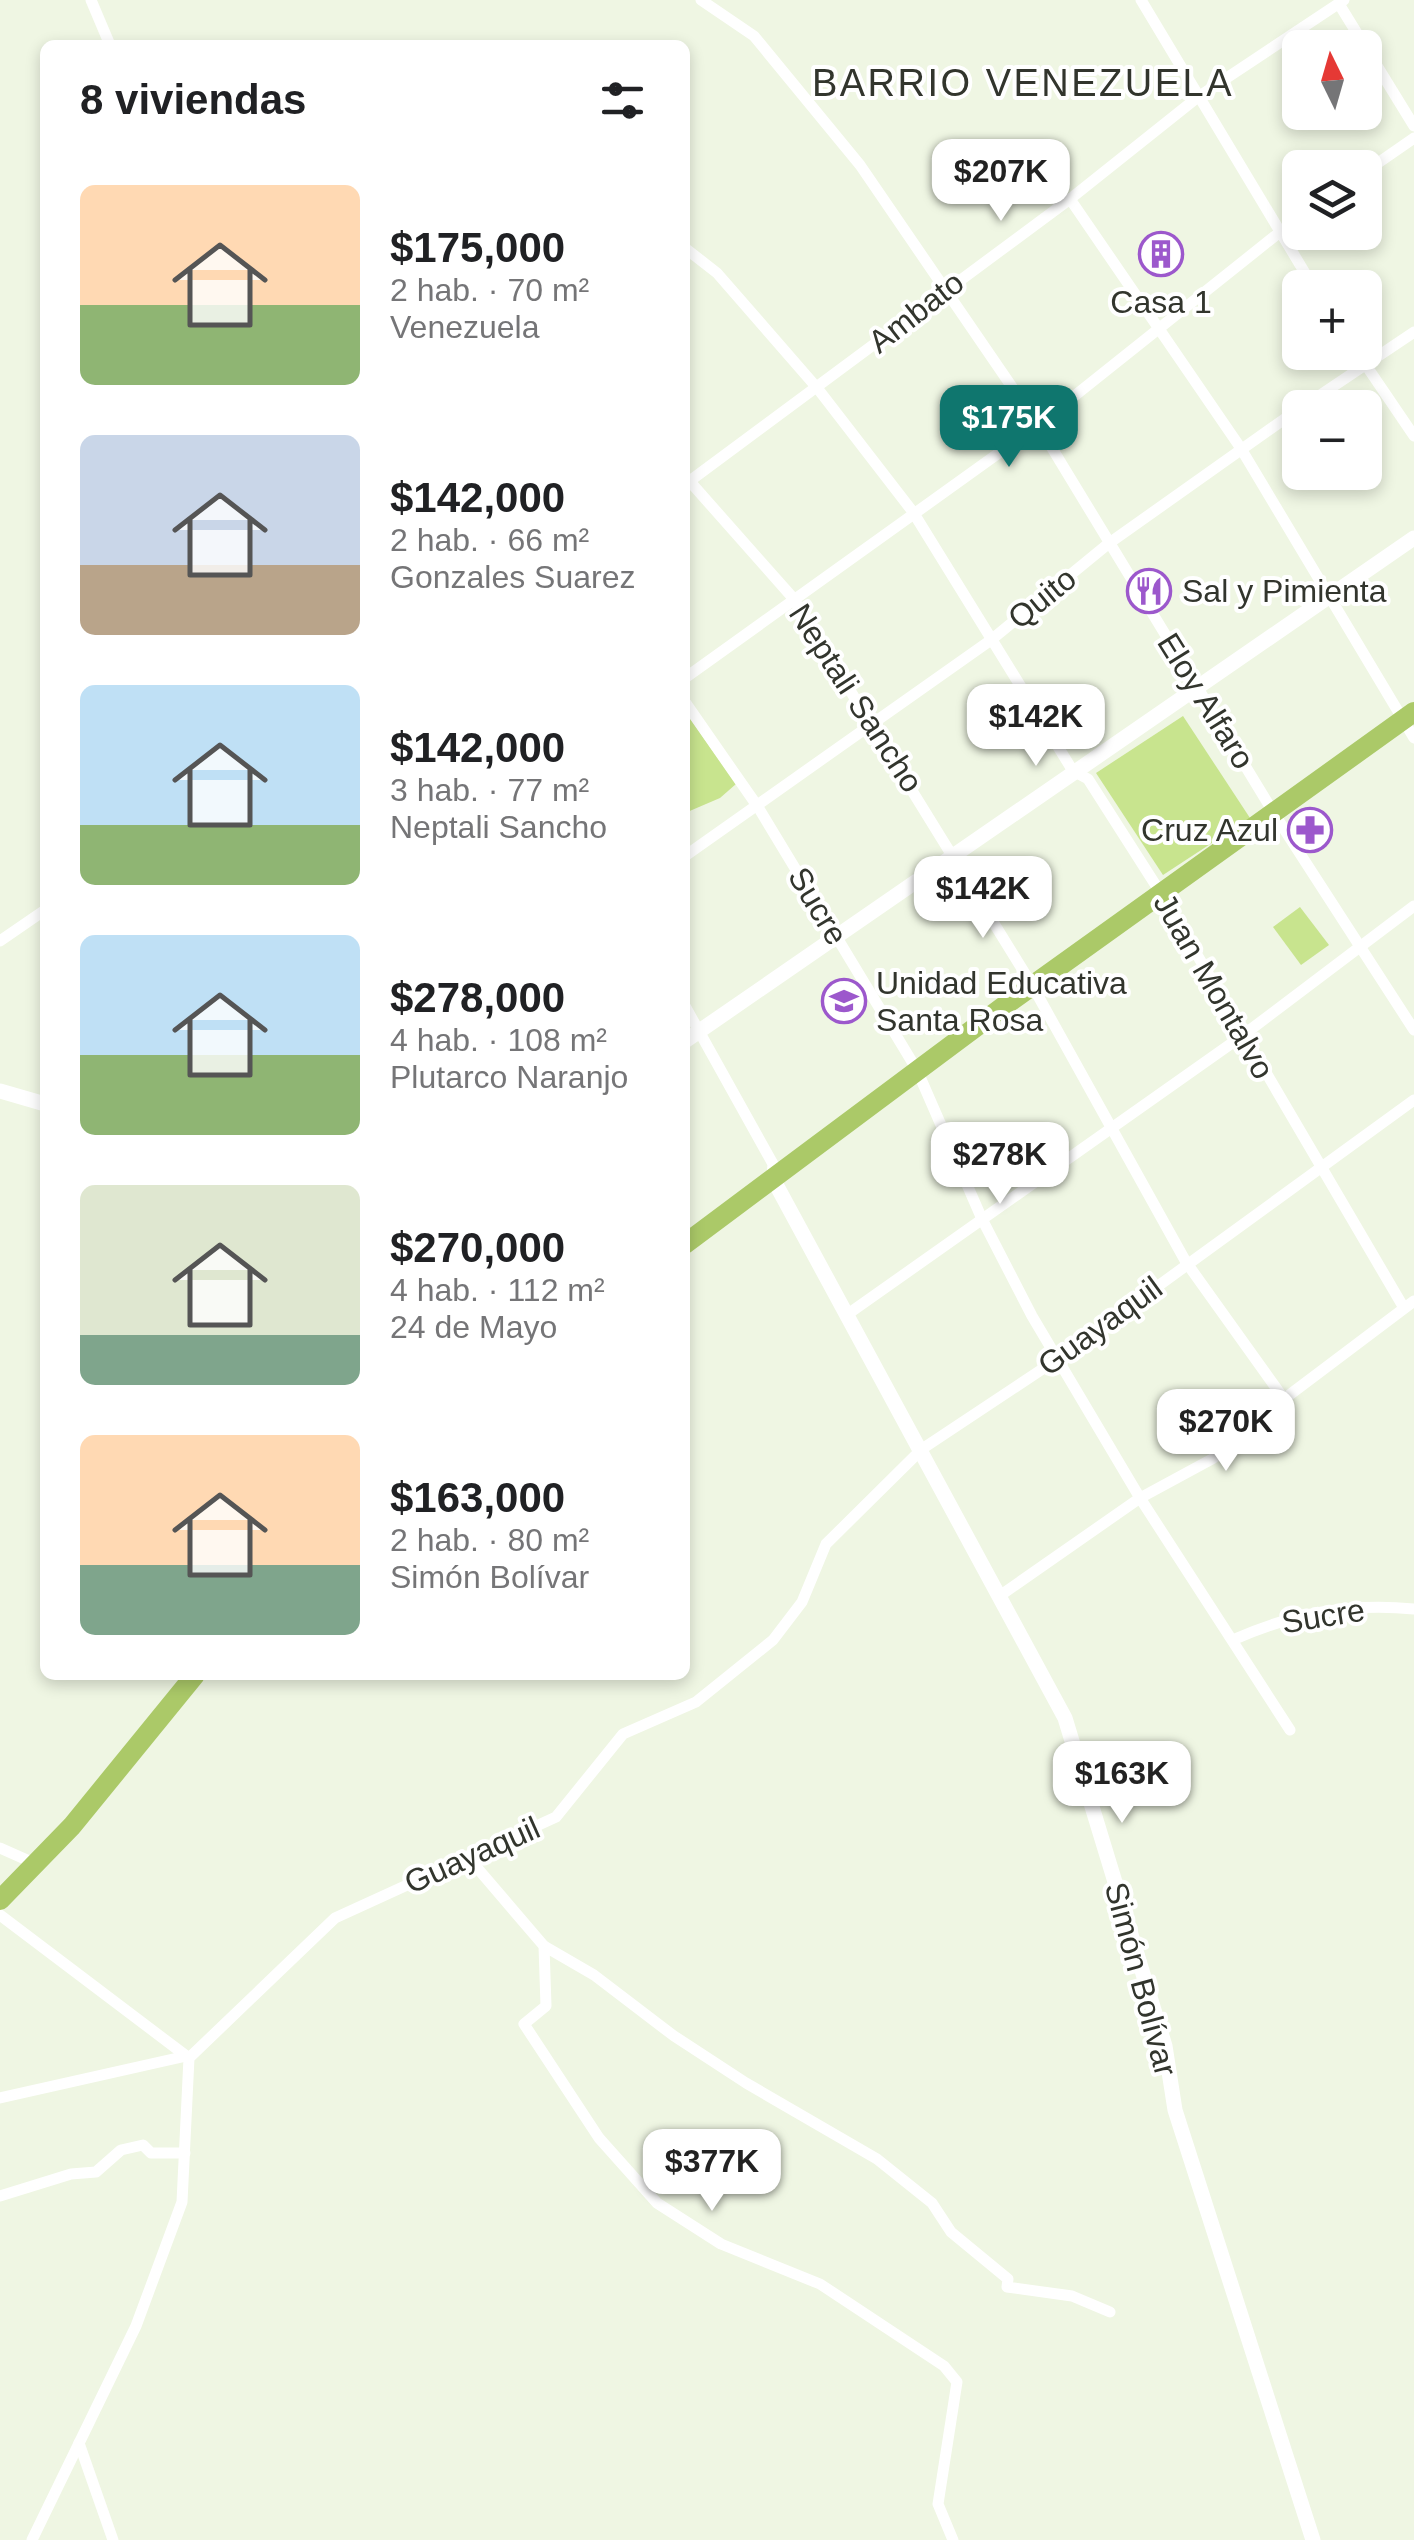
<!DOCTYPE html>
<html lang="es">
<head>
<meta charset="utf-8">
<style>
	:root { --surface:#fff; --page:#f6f6f6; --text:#202124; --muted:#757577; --accent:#0f766e }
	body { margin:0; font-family:Arial,sans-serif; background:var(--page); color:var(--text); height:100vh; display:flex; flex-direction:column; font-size:38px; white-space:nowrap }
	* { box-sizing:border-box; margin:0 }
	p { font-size:32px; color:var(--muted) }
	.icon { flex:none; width:55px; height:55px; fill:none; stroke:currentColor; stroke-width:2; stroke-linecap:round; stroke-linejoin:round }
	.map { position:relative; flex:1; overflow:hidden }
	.panel { position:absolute; left:40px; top:40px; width:650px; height:1640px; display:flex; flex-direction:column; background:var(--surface); border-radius:15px; box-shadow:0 5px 15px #0003 }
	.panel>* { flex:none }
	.needle { width:65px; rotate:355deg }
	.fabs { position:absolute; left:1282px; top:30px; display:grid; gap:20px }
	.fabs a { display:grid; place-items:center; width:100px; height:100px; border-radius:15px; background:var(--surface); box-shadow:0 5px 15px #0003; font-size:50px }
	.price { position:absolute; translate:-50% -85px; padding:0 22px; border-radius:20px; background:#fff; color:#222; font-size:32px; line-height:65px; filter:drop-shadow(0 2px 5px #0008) }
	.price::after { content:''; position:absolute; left:50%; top:60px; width:30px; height:22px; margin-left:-15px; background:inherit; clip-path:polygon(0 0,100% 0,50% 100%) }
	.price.selected { background:var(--accent); color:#fff }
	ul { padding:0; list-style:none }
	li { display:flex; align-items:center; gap:30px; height:250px; padding:0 40px }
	li span { display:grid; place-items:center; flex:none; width:280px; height:200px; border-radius:15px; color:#555 }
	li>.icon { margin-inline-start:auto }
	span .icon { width:120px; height:120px; fill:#fffc; stroke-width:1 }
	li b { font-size:42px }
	h2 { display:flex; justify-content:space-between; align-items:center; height:120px; padding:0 40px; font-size:42px }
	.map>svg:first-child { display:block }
</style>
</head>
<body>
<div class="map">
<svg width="1414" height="2540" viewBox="0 0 1414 2540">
	<rect width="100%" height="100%" fill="#eff6e3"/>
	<g fill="#c8e48e">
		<polygon points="685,711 736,784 720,798 685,813"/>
		<polygon points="1183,716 1250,818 1163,875 1096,773"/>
		<polygon points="1300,907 1329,945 1301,965 1273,927"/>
	</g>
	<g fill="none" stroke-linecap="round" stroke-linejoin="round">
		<g stroke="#fff" stroke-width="11">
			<polyline points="91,0 110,45"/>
			<polyline points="701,0 754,36 860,165 1038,425 1275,815 1414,1030"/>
			<polyline points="1141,0 1314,288"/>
			<polyline points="1339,4 1414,126"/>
			<polyline points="1365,172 1414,138"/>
			<polyline points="1070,199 1240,447 1414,738"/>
			<polyline points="685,248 717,273 818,389 913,512 1073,771 1088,779 1162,895 1404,1308"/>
			<polyline points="1357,352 1414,436"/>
			<polyline points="1301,408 1414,332"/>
			<polyline points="685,476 793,598 1032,985 1186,1262 1284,1399"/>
			<polyline points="687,483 1070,199 1198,97 1344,0"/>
			<polyline points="685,678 1038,425 1300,216"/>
			<polyline points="685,702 758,807 917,1070 982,1219 1032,1316 1140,1498 1290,1730"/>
			<polyline points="685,856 991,640 1108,544 1300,408"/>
			<polyline points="0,941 45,910"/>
			<polyline points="685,1006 773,1164 772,1177"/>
			<polyline points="848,1314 1242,1036 1414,906"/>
			<polyline points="1001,1595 1140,1498 1212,1459 1250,1432 1284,1399 1414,1301"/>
			<path d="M1235,1639C1294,1613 1349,1603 1414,1609"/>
			<polyline points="0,1848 36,1864"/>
			<polyline points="467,1856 544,1946 546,2006 524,2024 599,2138 657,2203 721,2244 820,2284 944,2366 957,2382 938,2504 953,2540"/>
			<polyline points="0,1915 189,2058"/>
			<polyline points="544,1946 594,1975 674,2036 746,2083 877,2159 932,2203 951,2232 1008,2279 1007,2287 1072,2296 1110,2312"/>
			<polyline points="0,2098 182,2057"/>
			<polyline points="0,2196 71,2174 96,2172 121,2150 143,2145 151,2153 185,2153"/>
			<polyline points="79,2443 113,2540"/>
			<polyline points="32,2540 136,2326 182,2202 189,2058 335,1918 556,1817 623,1734 696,1702 773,1640 802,1602 826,1544 922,1449 1059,1358 1414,1100"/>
		</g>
		<g stroke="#fff" stroke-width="15">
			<polyline points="685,1041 1414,538"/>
			<polyline points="0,1091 45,1104"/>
			<polyline points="772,1177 1065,1718 1165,2046 1175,2110 1313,2540"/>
		</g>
		<g stroke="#abc968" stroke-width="20">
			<polyline points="685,1244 1004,1006 1414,712"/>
			<polyline points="0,1900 72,1826 195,1675"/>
		</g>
	</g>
	<defs>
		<symbol id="building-ring" viewBox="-11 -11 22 22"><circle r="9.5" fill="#fff" stroke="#9c58cc" stroke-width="1.5"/><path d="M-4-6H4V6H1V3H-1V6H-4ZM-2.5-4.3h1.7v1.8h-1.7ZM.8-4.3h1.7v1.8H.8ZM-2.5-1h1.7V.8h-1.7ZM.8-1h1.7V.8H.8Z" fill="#9c58cc"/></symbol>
		<symbol id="restaurant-ring" viewBox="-11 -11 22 22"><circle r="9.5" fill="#fff" stroke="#9c58cc" stroke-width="1.5"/><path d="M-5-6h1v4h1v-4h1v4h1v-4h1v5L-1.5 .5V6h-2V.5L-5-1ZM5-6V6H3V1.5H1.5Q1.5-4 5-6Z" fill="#9c58cc"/></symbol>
		<symbol id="pharmacy-ring" viewBox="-11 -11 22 22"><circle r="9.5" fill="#fff" stroke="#9c58cc" stroke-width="1.5"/><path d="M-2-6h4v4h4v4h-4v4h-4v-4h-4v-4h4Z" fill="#9c58cc"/></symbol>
		<symbol id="school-ring" viewBox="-11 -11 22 22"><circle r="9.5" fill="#fff" stroke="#9c58cc" stroke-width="1.5"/><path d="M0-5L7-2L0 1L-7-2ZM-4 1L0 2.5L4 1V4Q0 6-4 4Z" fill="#9c58cc"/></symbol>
	</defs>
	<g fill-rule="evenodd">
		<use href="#building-ring" x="1136" y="229" width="50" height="50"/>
		<use href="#restaurant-ring" x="1124" y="566" width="50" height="50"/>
		<use href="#pharmacy-ring" x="1285" y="805" width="50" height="50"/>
		<use href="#school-ring" x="819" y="976" width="50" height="50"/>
	</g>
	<g text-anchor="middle" stroke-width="8" stroke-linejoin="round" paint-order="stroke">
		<g font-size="32" fill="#32352d" stroke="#fff" text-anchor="start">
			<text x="1161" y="313" text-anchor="middle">Casa 1</text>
			<text x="1182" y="602">Sal y Pimienta</text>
			<text x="1278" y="841" text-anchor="end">Cruz Azul</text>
			<text x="876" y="994">Unidad Educativa<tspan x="876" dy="37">Santa Rosa</tspan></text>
		</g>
		<g font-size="32" fill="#32352d" stroke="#fff">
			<text transform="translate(916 312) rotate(-38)" y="11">Ambato</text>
			<text transform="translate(1042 598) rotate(-39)" y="11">Quito</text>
			<text transform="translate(856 698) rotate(57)" y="11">Neptali Sancho</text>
			<text transform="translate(1206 701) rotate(58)" y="11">Eloy Alfaro</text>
			<text transform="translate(818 906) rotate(59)" y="11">Sucre</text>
			<text transform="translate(1214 986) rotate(60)" y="11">Juan Montalvo</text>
			<text transform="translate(1100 1326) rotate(-36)" y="11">Guayaquil</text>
			<text transform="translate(1323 1616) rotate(-9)" y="11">Sucre</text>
			<text transform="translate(472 1855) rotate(-24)" y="11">Guayaquil</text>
			<text transform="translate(1141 1979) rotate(75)" y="11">Simón Bolívar</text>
		</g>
		<g font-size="38" letter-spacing="2.5" fill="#32352d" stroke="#fff">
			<text x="1023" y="96">BARRIO VENEZUELA</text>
		</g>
	</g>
</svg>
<div class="fabs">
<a><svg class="needle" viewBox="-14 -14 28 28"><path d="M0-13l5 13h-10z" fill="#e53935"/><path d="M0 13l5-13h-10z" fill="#757577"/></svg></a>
<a><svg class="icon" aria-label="layers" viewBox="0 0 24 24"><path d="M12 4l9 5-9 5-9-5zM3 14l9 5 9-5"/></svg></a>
<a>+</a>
<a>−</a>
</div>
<b class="price" style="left:1001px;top:224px">$207K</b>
<b class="price selected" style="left:1009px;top:470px">$175K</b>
<b class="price" style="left:1036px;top:769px">$142K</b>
<b class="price" style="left:983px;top:941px">$142K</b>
<b class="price" style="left:1000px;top:1207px">$278K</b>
<b class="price" style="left:1226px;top:1474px">$270K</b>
<b class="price" style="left:1122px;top:1826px">$163K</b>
<b class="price" style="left:712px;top:2214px">$377K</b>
<section class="panel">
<h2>8 viviendas<svg class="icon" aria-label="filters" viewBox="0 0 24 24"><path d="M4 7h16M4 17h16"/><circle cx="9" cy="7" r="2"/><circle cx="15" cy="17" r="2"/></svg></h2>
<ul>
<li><span style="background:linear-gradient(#ffd9b3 60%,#8fb573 0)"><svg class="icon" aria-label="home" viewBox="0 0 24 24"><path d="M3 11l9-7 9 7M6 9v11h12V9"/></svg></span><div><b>$175,000</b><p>2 hab. · 70 m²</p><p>Venezuela</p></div></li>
<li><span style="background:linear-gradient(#c9d6e8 65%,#b9a48a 0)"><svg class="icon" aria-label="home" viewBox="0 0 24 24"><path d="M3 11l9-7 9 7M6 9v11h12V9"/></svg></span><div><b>$142,000</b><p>2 hab. · 66 m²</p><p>Gonzales Suarez</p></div></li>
<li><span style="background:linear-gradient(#bfe0f5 70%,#8fb573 0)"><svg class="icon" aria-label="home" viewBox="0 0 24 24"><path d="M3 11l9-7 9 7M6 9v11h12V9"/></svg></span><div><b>$142,000</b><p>3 hab. · 77 m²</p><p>Neptali Sancho</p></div></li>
<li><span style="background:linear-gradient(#bfe0f5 60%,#8fb573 0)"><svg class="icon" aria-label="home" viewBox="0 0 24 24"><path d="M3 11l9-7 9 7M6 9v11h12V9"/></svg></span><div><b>$278,000</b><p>4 hab. · 108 m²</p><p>Plutarco Naranjo</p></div></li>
<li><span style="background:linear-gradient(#dfe7d0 75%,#7fa58c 0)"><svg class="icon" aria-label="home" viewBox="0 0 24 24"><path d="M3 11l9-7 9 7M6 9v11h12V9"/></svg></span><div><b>$270,000</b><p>4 hab. · 112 m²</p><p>24 de Mayo</p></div></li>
<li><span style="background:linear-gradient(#ffd9b3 65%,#7fa58c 0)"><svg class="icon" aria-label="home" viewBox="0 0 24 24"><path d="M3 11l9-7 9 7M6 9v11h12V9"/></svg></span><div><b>$163,000</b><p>2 hab. · 80 m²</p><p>Simón Bolívar</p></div></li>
</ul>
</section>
</div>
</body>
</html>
